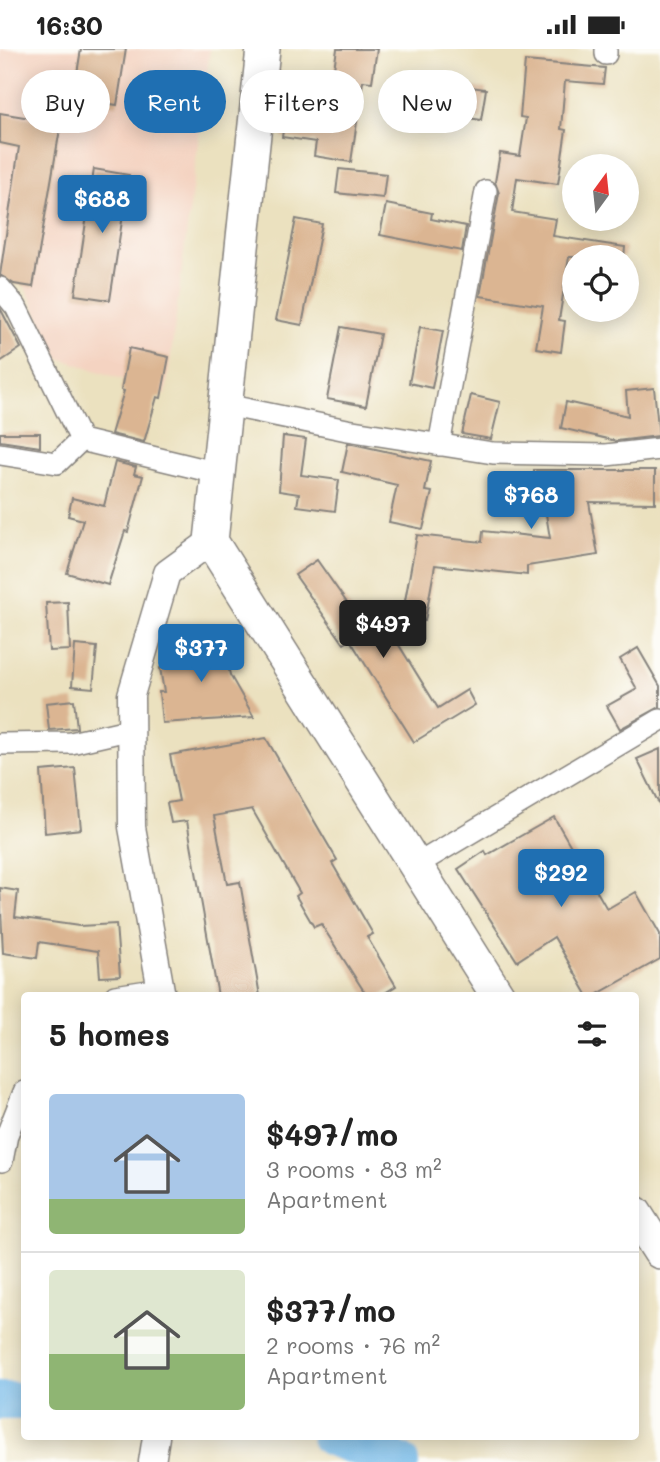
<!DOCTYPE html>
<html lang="en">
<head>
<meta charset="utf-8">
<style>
	:root { --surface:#fff; --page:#f6f6f6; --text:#222; --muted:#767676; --line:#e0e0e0; --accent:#1f6fb2 }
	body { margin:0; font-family:Mali,sans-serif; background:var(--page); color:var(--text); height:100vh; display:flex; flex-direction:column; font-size:26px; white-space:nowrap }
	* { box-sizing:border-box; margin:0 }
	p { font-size:23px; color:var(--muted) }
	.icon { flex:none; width:38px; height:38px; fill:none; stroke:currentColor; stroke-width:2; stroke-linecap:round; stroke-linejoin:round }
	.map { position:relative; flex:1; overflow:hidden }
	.sheet { position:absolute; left:21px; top:943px; width:618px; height:448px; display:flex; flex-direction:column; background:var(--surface); border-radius:7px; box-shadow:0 4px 18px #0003 }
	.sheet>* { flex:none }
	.guide { position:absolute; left:21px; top:21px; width:620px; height:63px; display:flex; gap:14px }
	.needle { width:46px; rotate:15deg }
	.controls { position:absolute; left:562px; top:105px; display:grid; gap:14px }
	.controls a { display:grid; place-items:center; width:77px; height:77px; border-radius:50%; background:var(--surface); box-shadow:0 4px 18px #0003; font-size:35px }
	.price { position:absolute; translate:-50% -60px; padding:0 16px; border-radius:7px; background:var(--accent); color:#fff; font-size:23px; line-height:46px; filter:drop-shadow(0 2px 4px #0008) }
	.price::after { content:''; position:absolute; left:50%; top:42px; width:21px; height:16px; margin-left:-10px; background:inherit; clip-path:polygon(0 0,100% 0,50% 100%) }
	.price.on { background:#222; color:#fff }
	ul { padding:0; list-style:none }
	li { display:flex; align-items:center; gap:21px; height:175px; padding:0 28px }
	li+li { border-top:2px solid var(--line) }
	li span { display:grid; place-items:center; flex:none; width:196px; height:140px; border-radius:7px; color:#555 }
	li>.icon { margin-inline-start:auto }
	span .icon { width:84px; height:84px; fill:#fffc; stroke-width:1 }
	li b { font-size:30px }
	h2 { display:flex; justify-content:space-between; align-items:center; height:84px; padding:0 28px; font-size:30px }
	.pill { padding:0 24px; border-radius:32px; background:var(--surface); box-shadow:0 4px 18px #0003; font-size:24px; line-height:63px }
	.pill.on { background:var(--accent); color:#fff }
	.status { display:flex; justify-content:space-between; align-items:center; height:49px; padding:0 35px; background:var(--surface); direction:ltr }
	.status svg { height:19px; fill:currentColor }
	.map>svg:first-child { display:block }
</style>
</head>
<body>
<div class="status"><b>16:30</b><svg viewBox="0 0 49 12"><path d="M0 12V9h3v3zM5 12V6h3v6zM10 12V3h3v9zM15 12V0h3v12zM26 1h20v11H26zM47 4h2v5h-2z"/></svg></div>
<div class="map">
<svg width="660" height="1413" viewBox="0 0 660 1413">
	<rect width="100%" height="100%" fill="#fdfcf7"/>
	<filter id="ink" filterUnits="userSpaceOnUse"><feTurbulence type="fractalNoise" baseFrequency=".0143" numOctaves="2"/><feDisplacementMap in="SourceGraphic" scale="14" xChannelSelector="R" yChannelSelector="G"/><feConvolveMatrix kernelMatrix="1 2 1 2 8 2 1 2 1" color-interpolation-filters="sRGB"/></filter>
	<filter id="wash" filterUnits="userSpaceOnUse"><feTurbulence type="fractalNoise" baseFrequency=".00686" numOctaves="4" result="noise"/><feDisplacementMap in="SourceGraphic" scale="28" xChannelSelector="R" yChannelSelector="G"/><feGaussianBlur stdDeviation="1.57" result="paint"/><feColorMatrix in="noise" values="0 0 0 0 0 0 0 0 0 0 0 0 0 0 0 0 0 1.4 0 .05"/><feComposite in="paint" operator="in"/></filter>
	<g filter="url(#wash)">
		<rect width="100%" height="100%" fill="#ebe1bf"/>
		<polygon fill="#f4d3c1" points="0,0 210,0 166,345 59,309 23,234 0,228"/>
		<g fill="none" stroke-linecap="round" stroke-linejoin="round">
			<g stroke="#70b7e8" stroke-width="38">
				<polyline points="0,1352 24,1352"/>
				<polyline points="330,1388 400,1413"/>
			</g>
		</g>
		<g id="blocks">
			<g fill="#dbb592">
				<polygon points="81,0 126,0 117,56 73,49"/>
				<polygon points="337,0 377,0 372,33 363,32 351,113 314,107 316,93 282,88 288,49 322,55 322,51 329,52"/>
				<polygon points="525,12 605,19 603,35 565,32 561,80 566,81 558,135 517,129 512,163 556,170 553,187 625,198 624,208 569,208 559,271 565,272 561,303 536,299 543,257 480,247 499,144 495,133 500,104 520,107 526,69 520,68"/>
				<polygon points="448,35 486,40 481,71 444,65"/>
				<polygon points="0,64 61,74 33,238 14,235 0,226 19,98 0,94"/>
				<polygon points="94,120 129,126 110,251 75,246"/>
				<polygon points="339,120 386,125 383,149 336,144"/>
				<polygon points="386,155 432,164 431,170 466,177 462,202 380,186"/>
				<polygon points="296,170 322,175 302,276 276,271"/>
				<polygon points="0,259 21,299 0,313"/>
				<polygon points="341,278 380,285 366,357 327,350"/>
				<polygon points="420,278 443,282 432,339 409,334"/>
				<polygon points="129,299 169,308 161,349 157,348 144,393 111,385 124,342 121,341"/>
				<polygon points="654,339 659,387 616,392 561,379 566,353 628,367 626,342"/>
				<polygon points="471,346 500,353 491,390 462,385"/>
				<polygon points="0,384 40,384 40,398 0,392"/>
				<polygon points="283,387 306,390 301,426 339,431 335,462 297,457 299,445 279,442"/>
				<polygon points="348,394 431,412 425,442 432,443 423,480 389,473 397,436 342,423"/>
				<polygon points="115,413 136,418 134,425 143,427 128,483 125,482 108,536 67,524 83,471 68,467 72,449 104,457"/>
				<polygon points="534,421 655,421 655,454 589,453 598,506 527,517 527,526 435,516 425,572 402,568 417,486 482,493 483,482 550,489 544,453 534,453"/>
				<polygon points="317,511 376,595 392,585 438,659 467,641 475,656 414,693 350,591 344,595 295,526"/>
				<polygon points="68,553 70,601 49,602 46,554"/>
				<polygon points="220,582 230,626 254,668 162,674 159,643 164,643 160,619 179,616 173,592"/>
				<polygon points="75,596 97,598 93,639 72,637"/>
				<polygon points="638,599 660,637 660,658 620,680 607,657 637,640 620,610"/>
				<polygon points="74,651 77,679 49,681 46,654"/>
				<polygon points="266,689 337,811 332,814 373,885 367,888 396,937 380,947 367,947 321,875 314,878 296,847 300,844 252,760 214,767 227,835 240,833 260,947 218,947 187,772 171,774 167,754 179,752 170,706"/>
				<polygon points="660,700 660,757 637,710"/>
				<polygon points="75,719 81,780 45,784 41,722"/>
				<polygon points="554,768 607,860 636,843 660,885 660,910 594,947 588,947 554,888 517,912 458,820 485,802 487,806"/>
				<polygon points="0,839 18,842 15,868 79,877 116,875 120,927 100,928 98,902 39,893 37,909 3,904"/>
			</g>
		</g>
	</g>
	<g filter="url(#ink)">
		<use href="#blocks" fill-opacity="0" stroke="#86827d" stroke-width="2"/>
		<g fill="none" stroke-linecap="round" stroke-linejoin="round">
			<defs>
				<g id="minor">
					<polyline points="606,5 606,0"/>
					<polyline points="0,239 16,258 81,391"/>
					<polyline points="226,356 347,381 493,404 606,406 660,400"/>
					<polyline points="439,396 486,142"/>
					<polyline points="0,405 57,414 81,391 218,424"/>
					<polyline points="0,695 71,694 132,680"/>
					<polyline points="416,816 660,671"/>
					<polyline points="115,947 161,940"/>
					<polyline points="2,1112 7,1086 24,1043"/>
				</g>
				<g id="tertiary">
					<polyline points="162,947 132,778 131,646 167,524 211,492"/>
					<polyline points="152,1413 156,1388"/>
				</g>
				<g id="primary">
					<polyline points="263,0 211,492 498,947"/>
					<polyline points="635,1164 660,1203"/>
				</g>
			</defs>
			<use href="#minor" stroke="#86827d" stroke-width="24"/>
			<use href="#tertiary" stroke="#86827d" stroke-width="29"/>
			<use href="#primary" stroke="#86827d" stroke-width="36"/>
			<use href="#minor" stroke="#fff" stroke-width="21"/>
			<use href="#tertiary" stroke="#fff" stroke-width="26"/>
			<use href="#primary" stroke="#fff" stroke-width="33"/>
		</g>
	</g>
</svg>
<div class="controls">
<a><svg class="needle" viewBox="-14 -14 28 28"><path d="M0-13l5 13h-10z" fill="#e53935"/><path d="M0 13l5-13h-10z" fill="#767676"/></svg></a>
<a><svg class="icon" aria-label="locate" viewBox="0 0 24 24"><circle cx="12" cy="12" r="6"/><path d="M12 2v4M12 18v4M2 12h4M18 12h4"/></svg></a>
</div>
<b class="price" style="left:102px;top:186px">$688</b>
<b class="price" style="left:531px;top:482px">$768</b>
<b class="price on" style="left:383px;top:611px">$497</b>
<b class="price" style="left:201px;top:635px">$377</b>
<b class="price" style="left:561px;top:860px">$292</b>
<div class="guide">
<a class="pill">Buy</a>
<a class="pill on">Rent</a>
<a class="pill">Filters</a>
<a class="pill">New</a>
</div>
<section class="sheet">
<h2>5 homes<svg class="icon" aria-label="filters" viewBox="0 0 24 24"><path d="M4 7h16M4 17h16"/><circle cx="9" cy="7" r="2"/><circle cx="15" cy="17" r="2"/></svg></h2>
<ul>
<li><span style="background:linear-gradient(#a9c7e8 75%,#8fb573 0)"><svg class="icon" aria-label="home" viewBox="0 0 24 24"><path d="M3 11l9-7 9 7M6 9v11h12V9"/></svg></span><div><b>$497/mo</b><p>3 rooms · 83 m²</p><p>Apartment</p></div></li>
<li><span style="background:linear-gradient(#dfe7d0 60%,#8fb573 0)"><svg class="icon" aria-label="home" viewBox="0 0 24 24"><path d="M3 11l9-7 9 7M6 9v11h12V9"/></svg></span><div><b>$377/mo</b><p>2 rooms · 76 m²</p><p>Apartment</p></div></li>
</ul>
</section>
</div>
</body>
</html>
